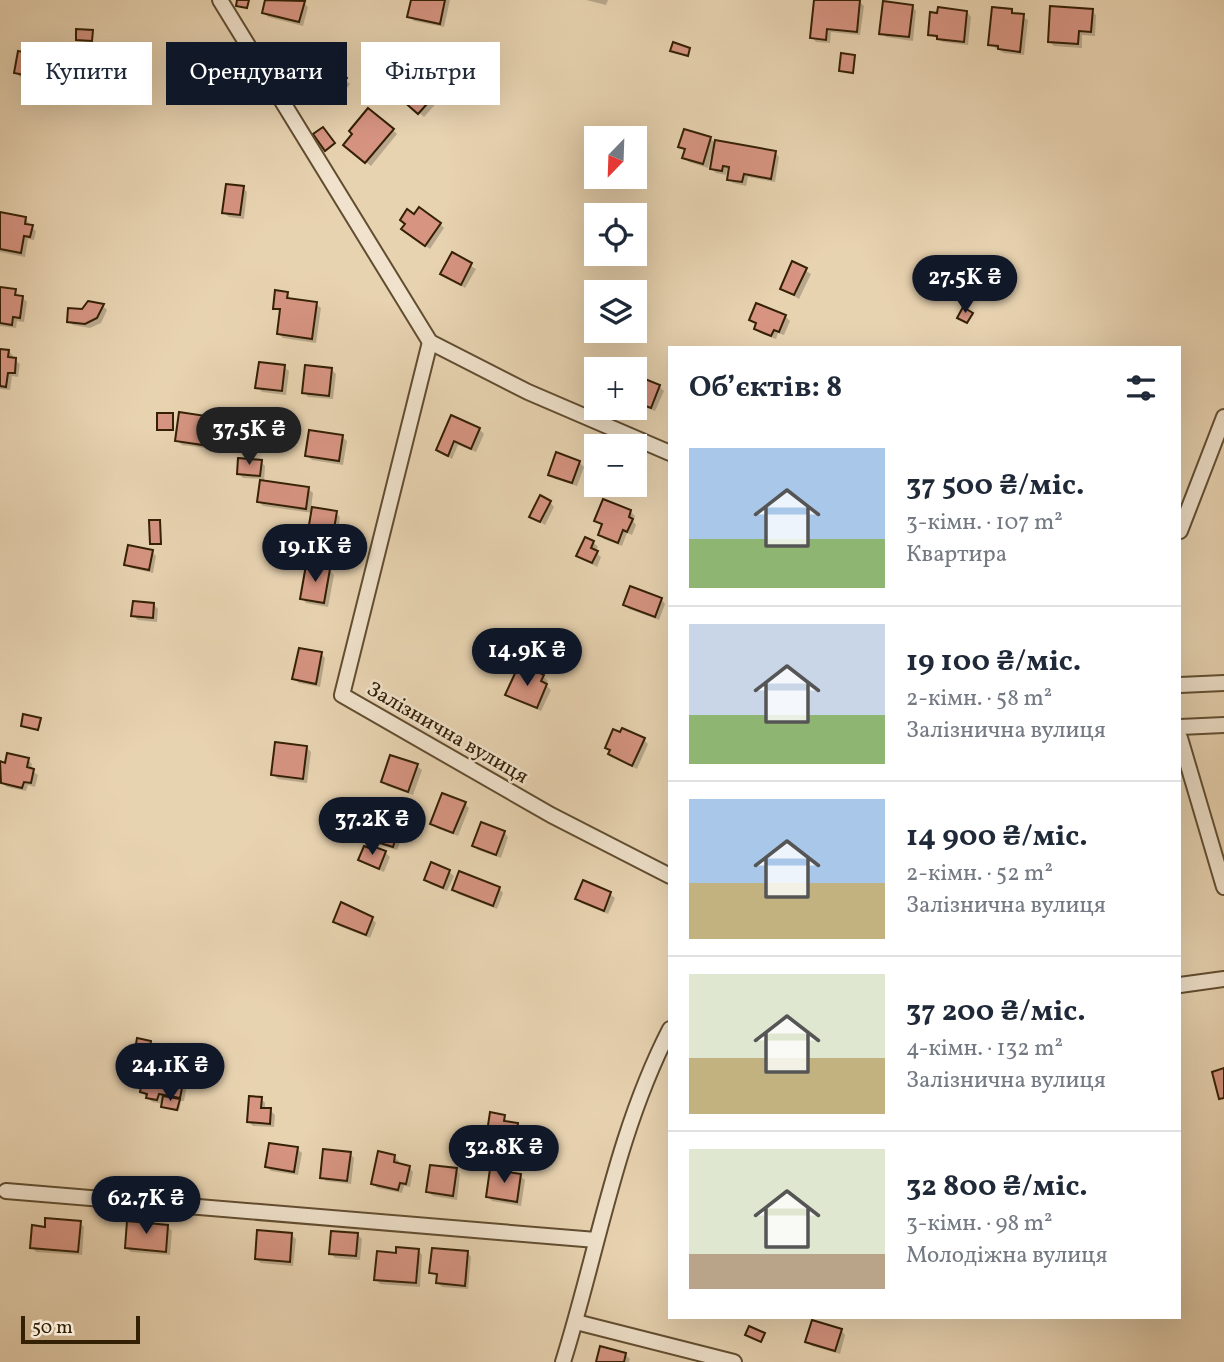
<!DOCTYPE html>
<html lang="uk">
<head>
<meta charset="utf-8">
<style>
	:root { --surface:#fff; --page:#f6f6f7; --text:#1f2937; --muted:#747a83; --line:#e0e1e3; --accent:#111827 }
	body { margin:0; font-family:Vollkorn,serif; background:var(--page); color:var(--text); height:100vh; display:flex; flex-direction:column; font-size:26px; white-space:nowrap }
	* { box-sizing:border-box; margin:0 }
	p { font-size:23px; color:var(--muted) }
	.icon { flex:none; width:38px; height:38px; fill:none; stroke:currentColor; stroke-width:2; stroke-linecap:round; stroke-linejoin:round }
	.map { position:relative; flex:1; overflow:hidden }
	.sheet { position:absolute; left:668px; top:346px; width:513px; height:973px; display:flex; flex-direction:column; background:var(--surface); border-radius:0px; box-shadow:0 7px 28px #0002 }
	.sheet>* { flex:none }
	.banner { position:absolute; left:21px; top:42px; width:542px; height:63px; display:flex; gap:14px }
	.needle { width:46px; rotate:203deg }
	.buttons { position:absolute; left:584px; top:126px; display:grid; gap:14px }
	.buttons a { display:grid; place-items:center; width:63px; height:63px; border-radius:0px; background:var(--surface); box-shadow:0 7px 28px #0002; font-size:35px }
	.scale { position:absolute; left:21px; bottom:18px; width:119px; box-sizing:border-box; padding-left:7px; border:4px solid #342005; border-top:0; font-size:19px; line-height:24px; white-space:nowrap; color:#342005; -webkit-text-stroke:5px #f0e2cc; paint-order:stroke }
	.price { position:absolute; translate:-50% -60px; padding:0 16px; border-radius:24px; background:var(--accent); color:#fff; font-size:23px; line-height:46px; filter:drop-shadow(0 2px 4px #0008) }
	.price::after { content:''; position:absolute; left:50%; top:42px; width:21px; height:16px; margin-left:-10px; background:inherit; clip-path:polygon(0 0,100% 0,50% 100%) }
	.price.active { background:#222; color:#fff }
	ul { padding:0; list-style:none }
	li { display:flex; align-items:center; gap:21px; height:175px; padding:0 21px }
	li+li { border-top:2px solid var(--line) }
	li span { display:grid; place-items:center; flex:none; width:196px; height:140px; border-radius:0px; color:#555 }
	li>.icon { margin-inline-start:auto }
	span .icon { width:84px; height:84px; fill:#fffc; stroke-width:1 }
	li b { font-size:30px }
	h2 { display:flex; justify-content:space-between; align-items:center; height:84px; padding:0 21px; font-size:30px }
	.chip { padding:0 24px; border-radius:0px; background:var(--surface); box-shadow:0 7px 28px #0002; font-size:24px; line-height:63px }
	.chip.active { background:var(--accent); color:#fff }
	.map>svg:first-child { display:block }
</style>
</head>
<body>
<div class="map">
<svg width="1224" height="1362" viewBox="0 0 1224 1362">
	<rect width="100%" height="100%" fill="#e8d3b1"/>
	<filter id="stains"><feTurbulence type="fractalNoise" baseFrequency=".00286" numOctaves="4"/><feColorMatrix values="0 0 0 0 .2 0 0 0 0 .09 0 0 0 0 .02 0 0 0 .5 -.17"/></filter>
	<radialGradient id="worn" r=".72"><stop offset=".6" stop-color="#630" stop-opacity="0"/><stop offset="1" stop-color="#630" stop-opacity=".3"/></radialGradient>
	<g fill="#0003">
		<polygon points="267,0 293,0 304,3 308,7 303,26 268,17 264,12"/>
		<polygon points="413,0 450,0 444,27 414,21 409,16"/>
		<polygon points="586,0 608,0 606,5"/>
		<polygon points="816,0 859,1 864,6 860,35 831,32 830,43 816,42 812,37"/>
		<polygon points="912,6 916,11 913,41 886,37 881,33"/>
		<polygon points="1011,11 1028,20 1024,55 1004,53 990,45"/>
		<polygon points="1092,11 1096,15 1095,36 1082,35 1082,48 1054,46 1049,41"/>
		<polygon points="967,12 971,17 968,45 943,42 930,34"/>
		<polygon points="92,32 93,42 77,39"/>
		<polygon points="44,57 49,62 45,81 20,77 16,73"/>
		<polygon points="412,60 447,91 424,117 389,86"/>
		<polygon points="327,65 350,84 335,104 316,89"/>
		<polygon points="393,130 397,134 371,166 350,149 354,134"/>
		<polygon points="710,138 714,142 775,153 779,157 775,182 748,177 746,186 733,183 729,179 731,170 727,169 726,175 716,173 711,168 714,156 711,156 708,168 689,162 684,158 685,151 680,147"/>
		<polygon points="243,188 247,192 244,219 229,217 224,213"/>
		<polygon points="0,214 25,219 29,223 29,226 36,231 34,240 28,239 25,257 0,252"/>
		<polygon points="407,224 440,224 444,228 430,249 408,233"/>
		<polygon points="452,255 476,269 465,288 442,273"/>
		<polygon points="793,263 811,274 799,299 782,288"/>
		<polygon points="0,289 15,291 15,304 17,293 27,302 24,322 17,321 16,328 0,326"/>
		<polygon points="287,293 291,300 316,304 321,308 316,343 283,338 279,334 282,313 275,308"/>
		<polygon points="103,306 107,310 101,323 90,328 73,325 69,321 83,311"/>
		<polygon points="785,316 790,321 784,335 778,333 776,339 760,333 756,329 757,325 751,320"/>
		<polygon points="0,350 9,351 13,356 13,359 20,364 18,377 12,376 10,390 0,389"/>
		<polygon points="284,367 289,371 286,395 262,392 257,387"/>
		<polygon points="332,370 336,374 333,399 308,397 304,392"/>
		<polygon points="635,376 659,386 664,391 655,411 635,403"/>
		<polygon points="451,417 479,429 484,434 476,452 458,445 452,459 438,450"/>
		<polygon points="205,418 210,422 206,448 182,445 177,440"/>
		<polygon points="342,437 347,441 343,465 312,460 307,456"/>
		<polygon points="261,462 265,466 264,483 308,489 313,493 311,508 336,513 340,517 335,550 313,547 308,542 313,513 263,506 259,502 262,479 243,478 239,474"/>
		<polygon points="579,462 584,467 577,486 555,479 550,474"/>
		<polygon points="550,502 554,507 545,525 531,516"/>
		<polygon points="630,511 635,516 633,521 636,525 632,535 627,533 622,546 604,539 600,535 603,526 596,521"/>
		<polygon points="159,521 162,545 153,545 152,543"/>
		<polygon points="593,542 598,547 595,552 601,557 597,567 578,556"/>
		<polygon points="152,552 156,556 153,573 131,568 126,564"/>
		<polygon points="329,570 334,575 328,607 306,603 302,598"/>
		<polygon points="661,599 665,604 659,620 629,609 625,604"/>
		<polygon points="154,605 158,609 157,622 138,620 133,616"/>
		<polygon points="321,654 325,658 320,687 299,683 294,679"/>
		<polygon points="543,676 548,681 546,685 551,690 541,711 512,699 507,694 531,677"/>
		<polygon points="644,740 648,744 637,769 615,758 607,747"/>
		<polygon points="307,748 311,752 307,783 278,779 273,775"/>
		<polygon points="28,760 32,764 31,770 38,775 35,787 28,785 26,791 7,787 2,782 3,779 0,779 0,763 6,765"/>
		<polygon points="417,766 422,770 413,795 387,786 383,782"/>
		<polygon points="465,804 469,808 458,836 436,828 432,823"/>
		<polygon points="504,832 508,837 501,858 478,850 474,845"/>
		<polygon points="396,835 401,840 397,850 374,843 369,838"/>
		<polygon points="385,852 390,857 384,872 365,864 360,860"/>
		<polygon points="449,872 454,876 447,891 430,884 426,879"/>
		<polygon points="499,888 503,893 497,909 458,894 454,890"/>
		<polygon points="610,894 615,898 608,914 581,903 577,898"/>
		<polygon points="372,919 376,923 370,938 339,926 335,921"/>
		<polygon points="185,1070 189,1074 184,1101 181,1101 179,1111 164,1108 163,1104 152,1102 142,1092 161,1071"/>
		<polygon points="261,1099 265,1103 265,1110 270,1110 275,1115 274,1127 253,1126 249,1122"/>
		<polygon points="504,1116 508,1124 517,1125 522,1129 519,1147 492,1143 488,1138"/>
		<polygon points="297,1149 302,1153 298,1175 271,1171 267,1167"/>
		<polygon points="350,1154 354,1158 351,1184 326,1181 322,1177"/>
		<polygon points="394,1157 399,1161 398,1165 409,1167 413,1172 410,1187 404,1186 402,1193 377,1188 373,1183"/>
		<polygon points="456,1170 460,1174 457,1200 433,1196 428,1192"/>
		<polygon points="520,1176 525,1180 521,1206 492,1201 488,1197"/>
		<polygon points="80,1223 84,1227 82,1255 36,1252 32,1247"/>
		<polygon points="167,1226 172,1231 170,1255 131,1252 126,1248"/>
		<polygon points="291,1235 296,1239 293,1266 261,1263 256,1259"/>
		<polygon points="358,1235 362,1239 360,1260 335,1258 331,1253"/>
		<polygon points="418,1250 422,1255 420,1287 380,1284 376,1279 397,1255"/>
		<polygon points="467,1252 471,1257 468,1289 442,1287 438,1283 438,1277 431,1272"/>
		<polygon points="841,1330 845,1335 840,1354 812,1346 807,1342"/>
		<polygon points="625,1354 630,1359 629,1362 598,1362"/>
	</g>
	<g fill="#d69481" stroke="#342005" stroke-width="2">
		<polygon points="237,0 249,0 247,8 236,6"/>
		<polygon points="265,0 305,1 299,22 262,13"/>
		<polygon points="411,0 445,0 440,24 407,17"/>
		<polygon points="814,0 860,0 857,32 827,29 826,40 810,38"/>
		<polygon points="883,1 913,5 909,37 879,34"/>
		<polygon points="1050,6 1093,9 1091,32 1079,31 1078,44 1048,42"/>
		<polygon points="938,7 967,11 964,42 937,39 937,36 928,35 930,12 937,13"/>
		<polygon points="992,7 1012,9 1012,13 1024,14 1020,52 998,49 998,46 988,45"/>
		<polygon points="76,29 93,30 92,41 76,40"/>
		<polygon points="673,42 690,48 688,56 670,51"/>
		<polygon points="18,51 45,56 41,78 14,73"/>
		<polygon points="841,53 855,55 853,73 839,71"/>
		<polygon points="412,57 444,85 418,114 386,86"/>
		<polygon points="327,63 347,78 330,101 310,85"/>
		<polygon points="379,68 387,77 374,88 366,79"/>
		<polygon points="368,108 394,129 365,163 343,145 352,134 349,131"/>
		<polygon points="323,127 335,143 325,151 313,134"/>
		<polygon points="684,129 711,137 703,164 682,158 685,149 678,147"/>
		<polygon points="715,140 776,151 771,179 744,174 742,182 727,180 729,167 723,166 722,171 710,169"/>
		<polygon points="226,184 244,186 240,215 222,213"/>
		<polygon points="419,207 441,223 425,246 401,229 405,224 400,220 407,209 414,214"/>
		<polygon points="0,212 26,217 25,224 33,225 30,237 24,236 21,253 0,249"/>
		<polygon points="452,252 472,263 461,285 440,274"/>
		<polygon points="792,261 807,268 794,295 780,289"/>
		<polygon points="0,287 16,289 15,295 23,296 20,318 13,317 12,325 0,323"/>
		<polygon points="275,290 288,292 287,298 317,302 312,339 277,334 280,309 273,309"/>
		<polygon points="88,301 104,304 97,318 85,324 67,322 68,308 82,309"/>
		<polygon points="756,303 786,315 779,332 774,330 771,336 754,329 756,323 749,320"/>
		<polygon points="963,307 973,313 967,323 957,318"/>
		<polygon points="0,349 9,350 8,357 16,358 15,373 8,373 6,387 0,386"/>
		<polygon points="259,362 285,365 282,391 255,388"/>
		<polygon points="305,365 332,368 329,396 302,393"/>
		<polygon points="635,375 660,385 651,408 635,402"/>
		<polygon points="179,412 206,416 203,445 175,441"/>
		<rect x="157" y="413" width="16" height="17"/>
		<polygon points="451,415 480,428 471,449 454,441 448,456 436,450"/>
		<polygon points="309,430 343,435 339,461 305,456"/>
		<polygon points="556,452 580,461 572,483 548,475"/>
		<polygon points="238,458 262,460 260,476 237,474"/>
		<polygon points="260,480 309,487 306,509 257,502"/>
		<polygon points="540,495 551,501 540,522 529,517"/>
		<polygon points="603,499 631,510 629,517 633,519 627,532 623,530 618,543 598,535 602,524 594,521"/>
		<polygon points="312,507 337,511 331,547 306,543"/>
		<polygon points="149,520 160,520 161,544 150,544"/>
		<polygon points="585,537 594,541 591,548 598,551 592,563 576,556"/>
		<polygon points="128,545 153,550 149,570 124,565"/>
		<polygon points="306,565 330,569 324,603 300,599"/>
		<polygon points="630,586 662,598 655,617 623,605"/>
		<polygon points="133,601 154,603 153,618 131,616"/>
		<polygon points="299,648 322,652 316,684 292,679"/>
		<polygon points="517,669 530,675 532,669 544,675 541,681 547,684 537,708 505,695"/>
		<polygon points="23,714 41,718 38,730 21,726"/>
		<polygon points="622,728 645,738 632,766 608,754 610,750 605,748 613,729 620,732"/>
		<polygon points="275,742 307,746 303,779 271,775"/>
		<polygon points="7,753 29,758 27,767 34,769 31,783 24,782 22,788 1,783 0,761 5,763"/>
		<polygon points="390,755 418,764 408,792 381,782"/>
		<polygon points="442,793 466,802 453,833 430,824"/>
		<polygon points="481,822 505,831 496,855 472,846"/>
		<polygon points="371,825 397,834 393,847 367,839"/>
		<polygon points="364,846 374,850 375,847 386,851 379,869 358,860"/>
		<polygon points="431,862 450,870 443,888 424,880"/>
		<polygon points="459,871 500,887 493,906 452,890"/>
		<polygon points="583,880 611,892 604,911 575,899"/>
		<polygon points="341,902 373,917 366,935 333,922"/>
		<polygon points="137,1038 151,1041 149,1053 135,1050"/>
		<polygon points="161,1063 186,1068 180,1098 159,1094 157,1100 146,1098 147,1094 140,1092 145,1066 160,1069"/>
		<polygon points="1224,1068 1224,1098 1219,1099 1212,1072"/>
		<polygon points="163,1096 180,1099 177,1110 161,1107"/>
		<polygon points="249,1096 262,1097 261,1108 271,1108 270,1124 247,1122"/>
		<polygon points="490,1112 505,1115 504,1121 518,1123 515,1144 486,1139"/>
		<polygon points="269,1143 298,1147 294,1172 265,1167"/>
		<polygon points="323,1149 351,1152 347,1181 320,1178"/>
		<polygon points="378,1151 395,1155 394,1162 410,1166 406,1184 400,1183 398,1190 371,1184"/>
		<polygon points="430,1165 457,1168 453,1196 426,1192"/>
		<polygon points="490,1169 521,1174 517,1202 486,1197"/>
		<polygon points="45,1218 81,1221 78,1252 30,1248 32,1225 45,1227"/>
		<polygon points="127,1221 168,1225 166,1252 125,1248"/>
		<polygon points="257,1230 292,1233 290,1262 255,1259"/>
		<polygon points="331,1231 358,1233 356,1256 329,1254"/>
		<polygon points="396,1247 419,1249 416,1283 374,1280 377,1251 396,1253"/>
		<polygon points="432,1248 468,1251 465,1286 436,1283 437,1274 429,1273"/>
		<polygon points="812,1320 842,1329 835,1351 805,1342"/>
		<polygon points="749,1326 765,1333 761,1342 745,1335"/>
		<polygon points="600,1346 626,1353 624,1362 596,1362"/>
	</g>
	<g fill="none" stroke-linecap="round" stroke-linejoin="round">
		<defs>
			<g id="street">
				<polyline points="220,0 430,342 528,392 670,453"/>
				<polyline points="430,342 342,695 551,815 670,876"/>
				<polyline points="1180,531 1224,417"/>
				<polyline points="1180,685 1224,683"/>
				<polyline points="1180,727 1224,725"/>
				<polyline points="1180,738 1224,887"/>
				<polyline points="1180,985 1224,979"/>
				<polyline points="6,1191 596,1240"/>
				<polyline points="576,1322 734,1362"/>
				<path d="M563,1362C598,1250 616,1134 670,1029"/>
			</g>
		</defs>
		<use href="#street" stroke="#614d30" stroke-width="18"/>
		<use href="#street" stroke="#f0e2cc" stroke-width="14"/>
	</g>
	<g text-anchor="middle" stroke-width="5" stroke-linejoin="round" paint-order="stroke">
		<g font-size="21" fill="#342005" stroke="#f0e2cc">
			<text transform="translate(448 732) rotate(30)" y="7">Залізнична вулиця</text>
		</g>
	</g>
	<rect width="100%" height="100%" filter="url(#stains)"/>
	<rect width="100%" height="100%" fill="url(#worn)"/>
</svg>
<div class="buttons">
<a><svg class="needle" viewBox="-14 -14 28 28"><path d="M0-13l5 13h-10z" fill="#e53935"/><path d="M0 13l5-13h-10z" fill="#747a83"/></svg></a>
<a><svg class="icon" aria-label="locate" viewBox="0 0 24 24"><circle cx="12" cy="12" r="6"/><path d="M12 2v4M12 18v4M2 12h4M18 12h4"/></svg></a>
<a><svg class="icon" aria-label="layers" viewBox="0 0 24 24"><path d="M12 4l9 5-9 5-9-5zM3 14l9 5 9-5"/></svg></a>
<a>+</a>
<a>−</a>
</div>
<div class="scale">50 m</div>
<b class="price" style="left:965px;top:315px">27.5K ₴</b>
<b class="price active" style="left:249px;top:467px">37.5K ₴</b>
<b class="price" style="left:315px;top:584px">19.1K ₴</b>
<b class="price" style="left:527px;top:688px">14.9K ₴</b>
<b class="price" style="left:372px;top:857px">37.2K ₴</b>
<b class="price" style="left:170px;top:1103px">24.1K ₴</b>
<b class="price" style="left:504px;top:1185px">32.8K ₴</b>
<b class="price" style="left:146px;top:1236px">62.7K ₴</b>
<div class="banner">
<a class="chip">Купити</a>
<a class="chip active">Орендувати</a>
<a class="chip">Фільтри</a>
</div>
<section class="sheet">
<h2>Об’єктів: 8<svg class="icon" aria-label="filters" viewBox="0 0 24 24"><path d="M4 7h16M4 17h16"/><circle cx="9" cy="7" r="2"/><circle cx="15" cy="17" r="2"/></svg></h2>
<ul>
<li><span style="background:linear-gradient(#a9c7e8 65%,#8fb573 0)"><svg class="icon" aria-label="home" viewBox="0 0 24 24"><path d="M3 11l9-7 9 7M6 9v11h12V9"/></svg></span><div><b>37 500 ₴/міс.</b><p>3-кімн. · 107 m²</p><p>Квартира</p></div></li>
<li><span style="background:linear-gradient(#c9d6e8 65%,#8fb573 0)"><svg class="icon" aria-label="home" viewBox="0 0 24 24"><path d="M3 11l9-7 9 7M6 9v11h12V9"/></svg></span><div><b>19 100 ₴/міс.</b><p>2-кімн. · 58 m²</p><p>Залізнична вулиця</p></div></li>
<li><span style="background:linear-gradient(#a9c7e8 60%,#c2b280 0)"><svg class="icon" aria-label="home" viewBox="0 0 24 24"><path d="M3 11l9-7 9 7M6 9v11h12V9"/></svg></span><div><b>14 900 ₴/міс.</b><p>2-кімн. · 52 m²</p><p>Залізнична вулиця</p></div></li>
<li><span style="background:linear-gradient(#dfe7d0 60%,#c2b280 0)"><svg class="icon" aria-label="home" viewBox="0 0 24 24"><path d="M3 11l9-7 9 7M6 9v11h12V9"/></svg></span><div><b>37 200 ₴/міс.</b><p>4-кімн. · 132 m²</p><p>Залізнична вулиця</p></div></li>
<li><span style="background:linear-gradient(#dfe7d0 75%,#b9a48a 0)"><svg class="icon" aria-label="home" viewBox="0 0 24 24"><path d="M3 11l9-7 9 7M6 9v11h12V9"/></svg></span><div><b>32 800 ₴/міс.</b><p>3-кімн. · 98 m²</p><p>Молодіжна вулиця</p></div></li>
</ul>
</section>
</div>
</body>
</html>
